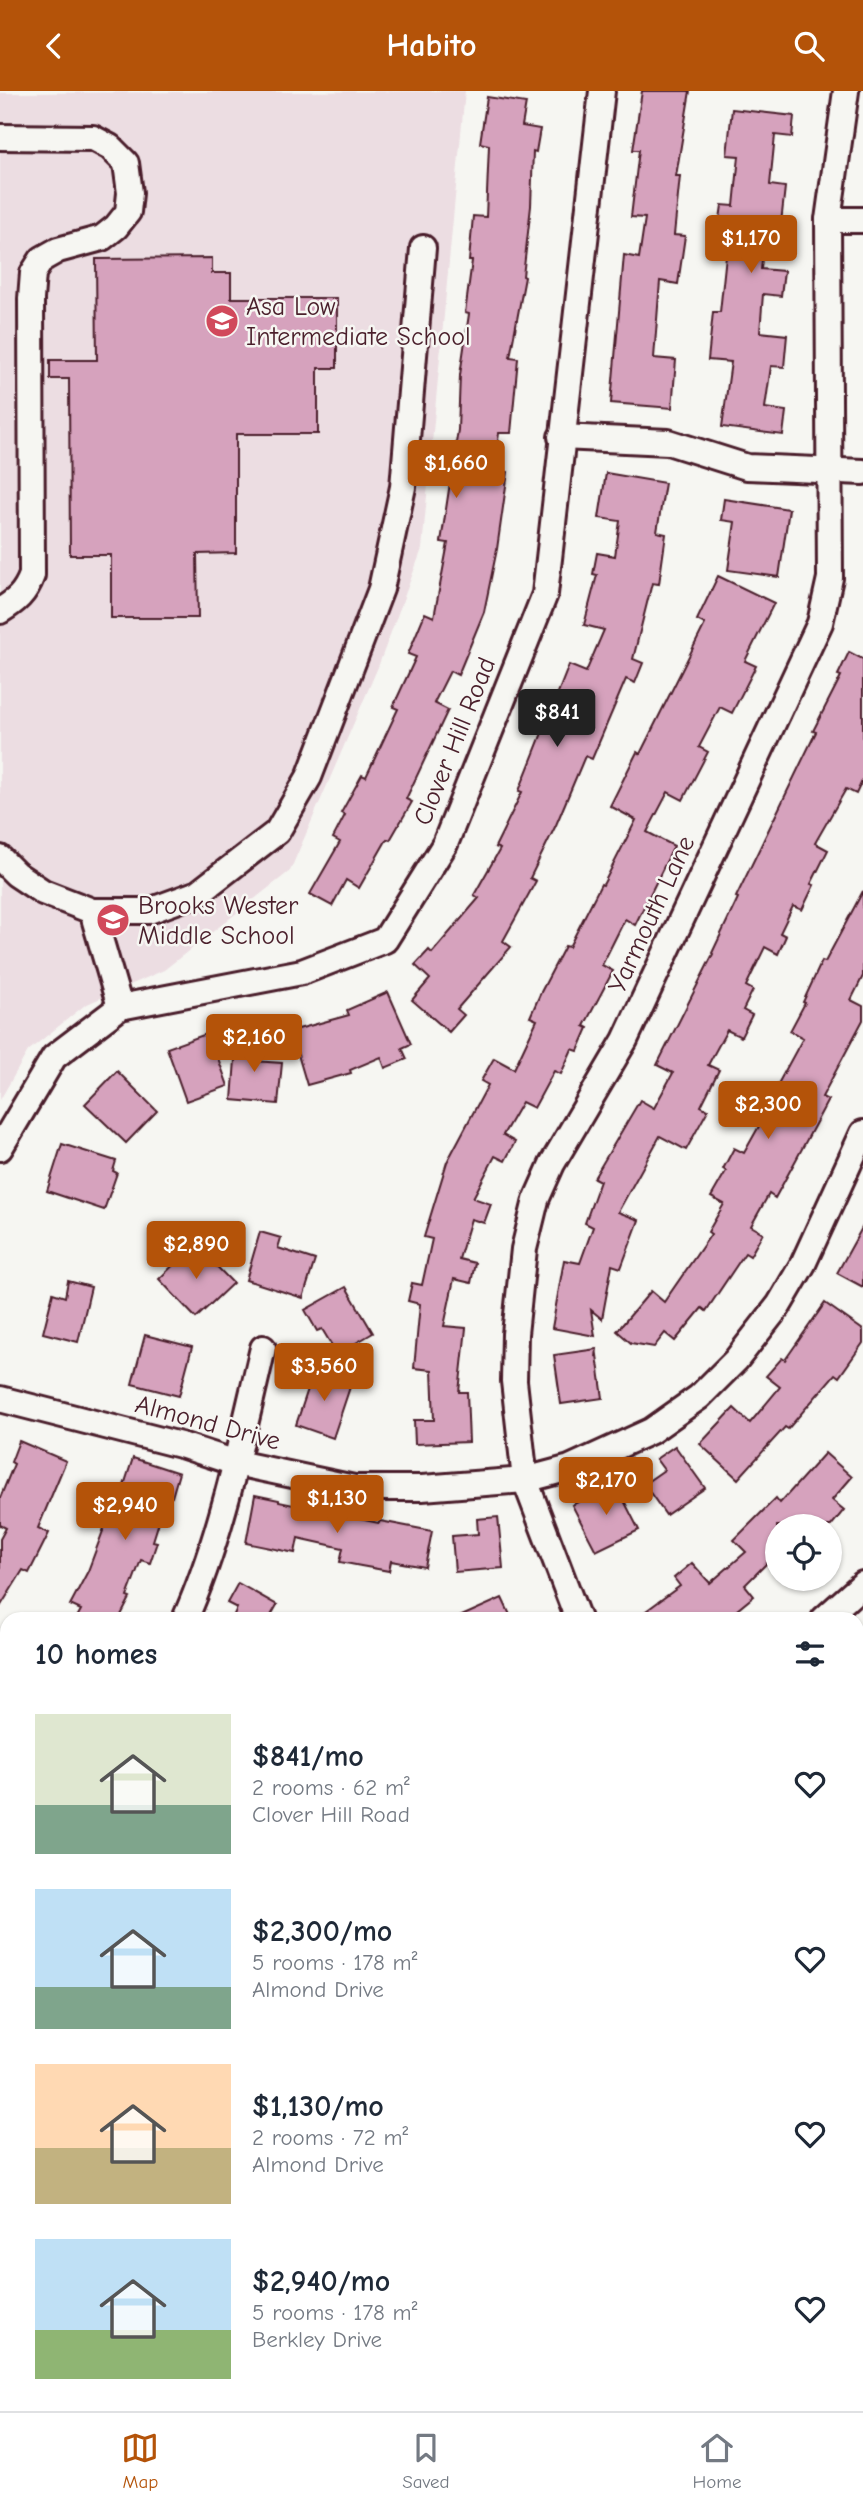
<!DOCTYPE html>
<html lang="en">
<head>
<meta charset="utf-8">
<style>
	:root { --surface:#fff; --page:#f2f2f3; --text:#1f2937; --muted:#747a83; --line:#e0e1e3; --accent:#b45309 }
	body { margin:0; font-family:"Comic Neue",sans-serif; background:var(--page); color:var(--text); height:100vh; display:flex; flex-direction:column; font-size:26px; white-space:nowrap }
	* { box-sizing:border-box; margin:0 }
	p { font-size:23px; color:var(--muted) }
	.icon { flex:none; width:38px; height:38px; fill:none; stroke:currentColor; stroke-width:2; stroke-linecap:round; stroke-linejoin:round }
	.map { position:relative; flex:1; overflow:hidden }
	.side { position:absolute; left:0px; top:1521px; width:864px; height:800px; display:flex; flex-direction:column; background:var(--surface); border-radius:21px 21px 0 0; box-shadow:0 2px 5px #0004 }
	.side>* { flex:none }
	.tools { position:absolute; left:765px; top:1423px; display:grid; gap:14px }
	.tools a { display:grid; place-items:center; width:77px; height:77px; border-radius:50%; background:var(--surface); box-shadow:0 2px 5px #0004; font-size:35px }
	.price { position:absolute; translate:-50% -60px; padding:0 16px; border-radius:7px; background:var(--accent); color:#fff; font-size:23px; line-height:46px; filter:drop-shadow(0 2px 4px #0008) }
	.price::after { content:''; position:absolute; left:50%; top:42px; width:21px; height:16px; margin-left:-10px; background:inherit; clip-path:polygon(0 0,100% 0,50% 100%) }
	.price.on { background:#222; color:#fff }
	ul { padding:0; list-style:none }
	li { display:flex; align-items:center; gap:21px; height:175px; padding:0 35px }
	li span { display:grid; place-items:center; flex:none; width:196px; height:140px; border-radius:0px; color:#555 }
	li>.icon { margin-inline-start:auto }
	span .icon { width:84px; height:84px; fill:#fffc; stroke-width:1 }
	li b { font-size:30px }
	h2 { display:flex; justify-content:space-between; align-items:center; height:84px; padding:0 35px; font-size:30px }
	header { display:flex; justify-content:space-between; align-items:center; height:91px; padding:0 35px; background:var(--accent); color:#fff; font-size:32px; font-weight:800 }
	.tab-bar { display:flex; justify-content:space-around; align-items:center; height:98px; border-top:2px solid var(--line); background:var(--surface); font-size:19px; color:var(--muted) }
	.tab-bar a { display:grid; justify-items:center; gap:4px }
	.tab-bar .on { color:var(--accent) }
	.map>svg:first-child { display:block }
</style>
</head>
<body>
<header><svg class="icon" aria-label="back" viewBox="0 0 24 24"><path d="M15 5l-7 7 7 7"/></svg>Habito<svg class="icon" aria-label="search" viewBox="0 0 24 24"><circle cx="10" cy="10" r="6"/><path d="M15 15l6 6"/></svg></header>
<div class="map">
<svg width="863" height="2320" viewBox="0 0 863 2320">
	<rect width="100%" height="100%" fill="#f6f6f2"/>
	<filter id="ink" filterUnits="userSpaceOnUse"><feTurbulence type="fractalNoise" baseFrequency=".0143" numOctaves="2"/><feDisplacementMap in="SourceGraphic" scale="14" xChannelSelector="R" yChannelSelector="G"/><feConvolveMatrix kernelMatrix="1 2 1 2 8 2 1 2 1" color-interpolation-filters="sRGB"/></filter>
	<g filter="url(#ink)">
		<polygon fill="#ecdde2" points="465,0 422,458 378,576 290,780 164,879 85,914 28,960 0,1009 0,2"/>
		<g fill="#bfde96" stroke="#847e60" stroke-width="2">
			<polygon points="863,1612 863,2150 858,2153 858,1616"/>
			<polygon points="203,2314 487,2314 483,2320 202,2320"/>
		</g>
		<g fill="#84c9e5" stroke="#6d859b" stroke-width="2">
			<polygon points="863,1682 863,1931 858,1933 858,1686"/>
			<polygon points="281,2314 387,2314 398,2320 282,2320"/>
		</g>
		<g fill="#d6a2bd" stroke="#4a1f2b" stroke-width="2">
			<polygon points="642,0 690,0 676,85 680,85 674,144 685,145 678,193 660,190 654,267 676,269 672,317 611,312 624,164 639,167 645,127 631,126 639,59 633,59"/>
			<polygon points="487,6 526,12 522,35 540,38 536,61 533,60 531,115 523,185 525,186 510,266 518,267 511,342 499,342 494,379 508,381 497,458 484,521 458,584 450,580 434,612 448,619 406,708 412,711 390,749 387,748 359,797 346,789 332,815 310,803 340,751 333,747 345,724 341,722 362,684 366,686 398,618 393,616 416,566 408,563 425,522 434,526 448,452 441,451 458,339 460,284 469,223 465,222 472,170 469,170 473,125 486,126 489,54 480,52"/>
			<polygon points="732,18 794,25 792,46 775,44 770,94 785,96 780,141 765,140 761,178 784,180 781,205 763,203 760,241 787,244 784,276 771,275 765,317 786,320 783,344 722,336 731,271 708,269 713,221 720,221 729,136 719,135 722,114 734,115 739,65 727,64"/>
			<polygon points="212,167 212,182 231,182 231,207 337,207 337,277 318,277 318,343 236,343 236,462 197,463 198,527 111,527 111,464 70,464 69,288 50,288 50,269 97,269 96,168"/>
			<polygon points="606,382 665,392 657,441 666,443 659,493 652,492 633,568 643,572 635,592 626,588 592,668 585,665 556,734 530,787 536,790 503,850 511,856 457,918 464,924 449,941 412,909 430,888 415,874 429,859 432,862 479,807 474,804 500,758 495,756 522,701 519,700 569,574 586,581 604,539 584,534 597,484 593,483 597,462 615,465 620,430 599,427"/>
			<polygon points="724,408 789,418 779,486 728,479 735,431 721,429"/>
			<polygon points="718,485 774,512 745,570 756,575 732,622 720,616 699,656 708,661 683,709 668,701 647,741 674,755 635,834 625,828 602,874 613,880 584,935 588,937 578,960 572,958 561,983 554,980 534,1017 522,1011 503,1044 515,1051 505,1070 495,1065 473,1107 491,1113 484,1132 471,1128 459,1168 475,1172 471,1192 454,1188 444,1235 466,1237 459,1301 467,1301 469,1351 415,1353 414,1329 434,1329 432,1279 414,1277 420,1213 408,1210 412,1192 422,1194 432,1148 424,1146 447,1071 488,994 481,990 494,967 514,978 537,929 530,926 541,901 565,855 569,856 601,793 603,794 636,729 610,715 637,661 640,663 705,533 697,529"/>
			<polygon points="849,561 863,568 863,688 856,703 846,698 815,752 828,759 811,793 814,794 802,819 793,815 780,842 786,845 778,863 765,856 746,895 753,899 743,919 752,924 741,946 727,939 708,974 719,979 701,1015 708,1019 686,1059 660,1045 618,1121 639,1129 621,1177 612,1174 602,1228 591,1219 595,1245 552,1237 564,1169 580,1172 593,1136 585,1132 600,1090 594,1087 640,1009 654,1017 673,982 657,974 713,863 712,862 738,807 736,806 816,641 813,640 841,585 838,584"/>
			<polygon points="863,800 863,885 851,909 863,915 863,929 822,1006 828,1009 797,1067 775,1107 769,1103 751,1135 763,1142 750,1165 745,1162 706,1220 702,1217 675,1250 665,1242 654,1256 631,1252 617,1240 651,1200 664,1211 711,1143 708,1141 724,1113 711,1106 726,1080 723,1078 734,1057 744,1062 763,1028 760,1026 803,947 790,940 805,912 803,911 822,870 825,871"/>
			<polygon points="388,901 411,953 402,957 407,968 385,977 381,966 350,979 351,982 307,994 291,940 349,924 347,919"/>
			<polygon points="209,942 228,995 186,1010 167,957"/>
			<polygon points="237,942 256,944 254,970 282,972 278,1013 232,1009"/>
			<polygon points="117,980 157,1020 126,1052 85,1013"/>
			<polygon points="62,1053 116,1070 113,1080 117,1082 104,1119 47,1100"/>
			<polygon points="863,1135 863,1196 837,1182"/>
			<polygon points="260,1141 281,1147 278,1157 315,1169 303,1207 246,1189"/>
			<polygon points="195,1153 233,1192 196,1227 159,1188"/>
			<polygon points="68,1190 91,1196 78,1251 43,1242 53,1202 65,1206"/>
			<polygon points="346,1196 373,1242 337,1263 322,1238 317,1240 305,1219"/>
			<polygon points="825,1212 863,1239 863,1252 839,1286 835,1283 788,1338 785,1336 738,1388 700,1353 734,1317 750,1332 780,1296 766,1285 782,1267 785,1269"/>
			<polygon points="145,1244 192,1256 179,1305 132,1293"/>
			<polygon points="597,1258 596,1266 597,1264 603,1307 561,1313 554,1264"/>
			<polygon points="315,1277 352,1290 333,1347 296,1334"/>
			<polygon points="19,1350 66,1370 38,1437 49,1442 29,1482 23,1479 0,1516 0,1448 6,1437 0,1434 0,1407 14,1373 11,1371"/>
			<polygon points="675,1355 705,1397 666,1424 644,1393 664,1379 656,1368"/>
			<polygon points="825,1362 852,1386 832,1409 844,1419 831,1435 777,1435 777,1462 745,1494 754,1505 726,1528 635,1528 680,1495 674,1487 692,1472 710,1492 746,1461 734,1449 776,1407 780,1412"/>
			<polygon points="133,1367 179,1382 172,1406 167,1405 153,1450 157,1451 150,1472 141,1469 127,1506 130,1507 119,1528 76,1528 81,1519 70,1514 88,1480 106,1432 111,1434"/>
			<polygon points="615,1392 639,1439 596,1460 572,1414"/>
			<polygon points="255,1404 279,1409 279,1411 379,1432 380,1430 432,1440 425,1476 391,1470 389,1480 361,1475 340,1471 343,1457 298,1447 295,1462 246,1452"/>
			<polygon points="498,1426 503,1477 455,1481 452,1445 478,1443 477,1428"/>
			<polygon points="238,1492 277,1514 269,1528 232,1528 237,1517 227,1512"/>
			<polygon points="502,1507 512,1528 455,1528"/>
		</g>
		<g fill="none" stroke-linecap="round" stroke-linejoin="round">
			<defs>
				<g id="minor">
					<path d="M0,46L93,47L110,56L126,72L130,102L128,121L116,136L102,147L58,159L42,168L33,182L31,208L32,484C25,503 16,510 0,520"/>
					<polyline points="828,129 863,129"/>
					<polyline points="561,346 668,351 747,376 863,381"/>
					<polyline points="0,767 16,783 43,801 92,820 149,820 198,802 277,741 309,686 381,498 403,396 423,157"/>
					<polyline points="92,820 120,916"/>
					<polyline points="0,1057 54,966 120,916 302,881 385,849 445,753 545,503 602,0"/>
					<polyline points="0,1308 184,1355 236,1372 354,1397 422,1397 525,1389 570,1377 651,1340 699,1306 736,1269 779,1214 803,1173 863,1042"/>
					<path d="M185,1528C222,1445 242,1345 263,1257"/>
					<polyline points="578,1528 525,1389 514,1290 515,1243 524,1158 536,1109 552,1073 625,949 820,532 830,487 828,129 846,0"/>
					<polyline points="824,1528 863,1493"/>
					<polyline points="0,1798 7,1790"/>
					<polyline points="0,2040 7,2040"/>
					<polyline points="0,2262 7,2258"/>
					<polyline points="0,2281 7,2297"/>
					<polyline points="16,2314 19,2320"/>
					<polyline points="849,2320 863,2314"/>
				</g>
			</defs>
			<use href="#minor" stroke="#4a1f2b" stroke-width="30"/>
			<g stroke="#4a1f2b" stroke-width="3.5" stroke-dasharray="2 5" stroke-linecap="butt">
				<polyline points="858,2125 863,2122"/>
				<polyline points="421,2320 422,2314"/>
			</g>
			<use href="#minor" stroke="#f6f6f2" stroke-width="24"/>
		</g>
	</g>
	<defs>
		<symbol id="school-disc" viewBox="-11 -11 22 22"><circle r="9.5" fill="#d1495b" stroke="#f6f6f2"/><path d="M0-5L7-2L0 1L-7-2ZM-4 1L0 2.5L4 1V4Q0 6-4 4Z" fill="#fff"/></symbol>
	</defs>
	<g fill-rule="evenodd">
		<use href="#school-disc" x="203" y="211" width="38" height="38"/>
		<use href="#school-disc" x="94" y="810" width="38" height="38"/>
	</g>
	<g text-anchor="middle" stroke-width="5" stroke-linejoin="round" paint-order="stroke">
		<g font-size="26" fill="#4a1f2b" stroke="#f6f6f2" text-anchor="start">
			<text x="246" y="224">Asa Low<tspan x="246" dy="30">Intermediate School</tspan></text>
			<text x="138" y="823">Brooks Wester<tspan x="138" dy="30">Middle School</tspan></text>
		</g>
		<g font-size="26" fill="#4a1f2b" stroke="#f6f6f2">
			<text transform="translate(454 650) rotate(-68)" y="9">Clover Hill Road</text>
			<text transform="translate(651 823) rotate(-65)" y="9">Yarmouth Lane</text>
			<text transform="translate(208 1331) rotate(15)" y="9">Almond Drive</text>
		</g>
	</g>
</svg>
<div class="tools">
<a><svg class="icon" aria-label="locate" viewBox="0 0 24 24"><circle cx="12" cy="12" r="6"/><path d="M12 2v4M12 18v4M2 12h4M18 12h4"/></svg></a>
</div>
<b class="price" style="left:751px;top:184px">$1,170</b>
<b class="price" style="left:456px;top:409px">$1,660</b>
<b class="price on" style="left:557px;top:658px">$841</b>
<b class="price" style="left:254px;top:983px">$2,160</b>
<b class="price" style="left:768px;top:1050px">$2,300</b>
<b class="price" style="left:196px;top:1190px">$2,890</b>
<b class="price" style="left:324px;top:1312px">$3,560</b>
<b class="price" style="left:606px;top:1426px">$2,170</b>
<b class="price" style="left:337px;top:1444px">$1,130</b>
<b class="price" style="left:125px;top:1451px">$2,940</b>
<section class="side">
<h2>10 homes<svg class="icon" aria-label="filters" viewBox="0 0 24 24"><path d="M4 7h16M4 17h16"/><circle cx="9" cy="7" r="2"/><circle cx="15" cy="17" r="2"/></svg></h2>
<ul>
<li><span style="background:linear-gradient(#dfe7d0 65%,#7fa58c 0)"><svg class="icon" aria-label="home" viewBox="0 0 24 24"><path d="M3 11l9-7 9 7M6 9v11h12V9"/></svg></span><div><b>$841/mo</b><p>2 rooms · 62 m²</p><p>Clover Hill Road</p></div><svg class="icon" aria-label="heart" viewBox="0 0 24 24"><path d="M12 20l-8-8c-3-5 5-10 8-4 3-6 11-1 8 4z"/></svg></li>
<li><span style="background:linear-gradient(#bfe0f5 70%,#7fa58c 0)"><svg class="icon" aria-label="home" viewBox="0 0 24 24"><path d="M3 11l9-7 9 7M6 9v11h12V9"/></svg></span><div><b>$2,300/mo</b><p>5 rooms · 178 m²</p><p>Almond Drive</p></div><svg class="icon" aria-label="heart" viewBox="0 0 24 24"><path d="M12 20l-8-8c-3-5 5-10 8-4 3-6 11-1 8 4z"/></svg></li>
<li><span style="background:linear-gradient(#ffd9b3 60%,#c2b280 0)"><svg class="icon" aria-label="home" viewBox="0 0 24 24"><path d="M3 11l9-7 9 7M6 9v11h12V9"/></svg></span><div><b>$1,130/mo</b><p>2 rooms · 72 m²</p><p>Almond Drive</p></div><svg class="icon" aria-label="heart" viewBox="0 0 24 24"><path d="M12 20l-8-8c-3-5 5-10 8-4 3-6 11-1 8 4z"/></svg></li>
<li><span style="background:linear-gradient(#bfe0f5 65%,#8fb573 0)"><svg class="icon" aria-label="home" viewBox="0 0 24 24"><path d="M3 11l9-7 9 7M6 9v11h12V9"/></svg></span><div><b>$2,940/mo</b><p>5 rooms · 178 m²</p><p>Berkley Drive</p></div><svg class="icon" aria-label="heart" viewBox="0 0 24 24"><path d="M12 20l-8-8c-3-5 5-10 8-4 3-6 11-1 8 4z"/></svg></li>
</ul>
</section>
</div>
<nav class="tab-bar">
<a class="on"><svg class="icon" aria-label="map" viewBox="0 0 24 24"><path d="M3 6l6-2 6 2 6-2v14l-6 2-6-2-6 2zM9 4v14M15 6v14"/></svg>Map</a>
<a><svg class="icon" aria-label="saved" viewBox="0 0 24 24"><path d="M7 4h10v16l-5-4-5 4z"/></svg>Saved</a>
<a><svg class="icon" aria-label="home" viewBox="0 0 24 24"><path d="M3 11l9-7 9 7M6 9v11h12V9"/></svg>Home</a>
</nav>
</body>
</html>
